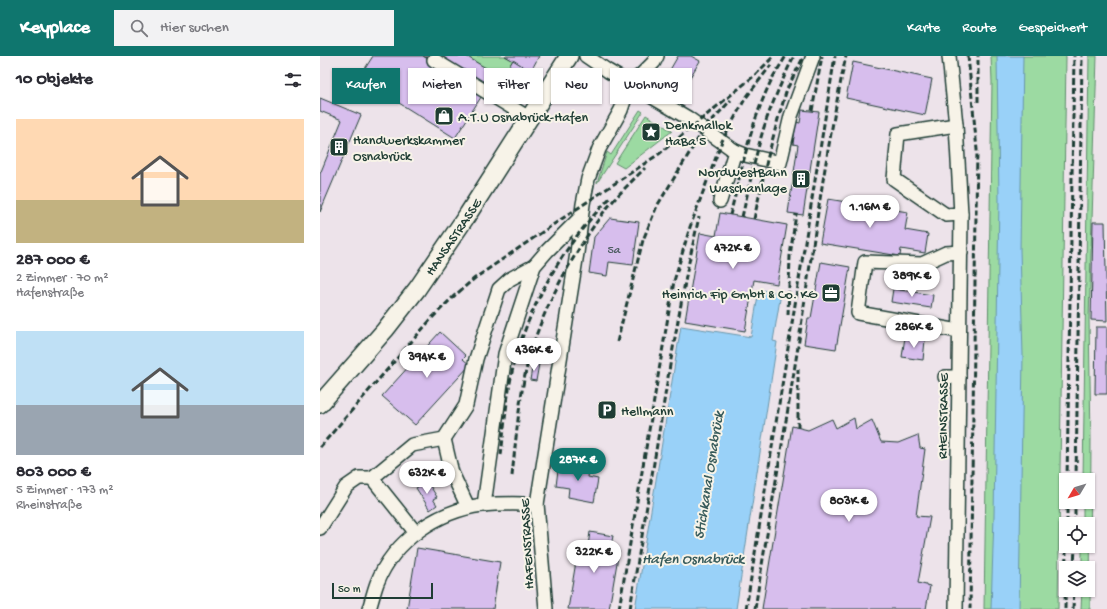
<!DOCTYPE html>
<html lang="de">
<head>
<meta charset="utf-8">
<style>
	:root { --surface:#fff; --page:#f2f2f3; --text:#2b2b33; --muted:#7c7c81; --accent:#0f766e }
	body { margin:0; font-family:"Gochi Hand",sans-serif; background:var(--page); color:var(--text); height:100vh; display:flex; flex-direction:column; font-size:15px; white-space:nowrap }
	* { box-sizing:border-box; margin:0 }
	p { font-size:13px; color:var(--muted) }
	.icon { flex:none; width:22px; height:22px; fill:none; stroke:currentColor; stroke-width:2; stroke-linecap:round; stroke-linejoin:round }
	.map { position:relative; flex:1; overflow:hidden }
	.panel { display:flex; flex-direction:column; background:var(--surface); width:320px }
	.panel>* { flex:none }
	.top-card { position:absolute; left:12px; top:12px; width:380px; height:36px; display:flex; gap:8px }
	.needle { width:26px; rotate:232deg }
	.controls { position:absolute; left:739px; top:417px; display:grid; gap:8px }
	.controls a { display:grid; place-items:center; width:36px; height:36px; border-radius:0px; background:var(--surface); box-shadow:0 1px 3px #0004; font-size:20px }
	.scale { position:absolute; left:12px; bottom:10px; width:101px; box-sizing:border-box; padding-left:4px; border:2px solid #1f3d34; border-top:0; font-size:11px; line-height:14px; white-space:nowrap; color:#1f3d34; -webkit-text-stroke:3px #f7f3e8; paint-order:stroke }
	.price { position:absolute; translate:-50% -34px; padding:0 9px; border-radius:14px; background:#fff; color:#222; font-size:13px; line-height:26px; filter:drop-shadow(0 1px 2px #0008) }
	.price::after { content:''; position:absolute; left:50%; top:24px; width:12px; height:9px; margin-left:-6px; background:inherit; clip-path:polygon(0 0,100% 0,50% 100%) }
	.price.current { background:var(--accent); color:#fff }
	ul { padding:0; list-style:none }
	li { display:grid; align-content:center; gap:8px; height:212px; padding:0 16px }
	li span { display:grid; place-items:center; height:124px; border-radius:0px; color:#555 }
	li>.icon { margin-inline-start:auto }
	span .icon { width:72px; height:72px; fill:#fffc; stroke-width:1 }
	li b { font-size:17px }
	h2 { display:flex; justify-content:space-between; align-items:center; height:48px; padding:0 16px; font-size:17px }
	.pill { padding:0 14px; border-radius:0px; background:var(--surface); box-shadow:0 1px 3px #0004; font-size:14px; line-height:36px }
	.pill.current { background:var(--accent); color:#fff }
	header { display:flex; align-items:center; gap:24px; box-sizing:border-box; height:56px; padding:0 20px; background:var(--accent); color:#fff }
	header strong { font-size:19px }
	nav { display:flex; gap:22px; margin-inline-start:auto; font-size:14px }
	.search { width:280px; height:36px; background:var(--page); display:flex; align-items:center; gap:10px; box-sizing:border-box; padding:0 14px; border-radius:0px; color:var(--muted); font-size:15px }
	main { display:flex; flex:1; min-height:0 }
	.map>svg:first-child { display:block }
</style>
</head>
<body>
<header>
<strong>Keyplace</strong>
<div class="search"><svg class="icon" aria-label="search" viewBox="0 0 24 24"><circle cx="10" cy="10" r="6"/><path d="M15 15l6 6"/></svg>Hier suchen</div>
<nav><a>Karte</a><a>Route</a><a>Gespeichert</a></nav>
</header>
<main>
<section class="panel">
<h2>10 Objekte<svg class="icon" aria-label="filters" viewBox="0 0 24 24"><path d="M4 7h16M4 17h16"/><circle cx="9" cy="7" r="2"/><circle cx="15" cy="17" r="2"/></svg></h2>
<ul>
<li><span style="background:linear-gradient(#ffd9b3 65%,#c2b280 0)"><svg class="icon" aria-label="home" viewBox="0 0 24 24"><path d="M3 11l9-7 9 7M6 9v11h12V9"/></svg></span><div><b>287 000 €</b><p>2 Zimmer · 70 m²</p><p>Hafenstraße</p></div></li>
<li><span style="background:linear-gradient(#bfe0f5 60%,#9aa5b1 0)"><svg class="icon" aria-label="home" viewBox="0 0 24 24"><path d="M3 11l9-7 9 7M6 9v11h12V9"/></svg></span><div><b>803 000 €</b><p>5 Zimmer · 173 m²</p><p>Rheinstraße</p></div></li>
</ul>
</section>
<div class="map">
<svg width="787" height="553" viewBox="0 0 787 553">
	<rect width="100%" height="100%" fill="#ede3ea"/>
	<filter id="ink" filterUnits="userSpaceOnUse"><feTurbulence type="fractalNoise" baseFrequency=".025" numOctaves="2"/><feDisplacementMap in="SourceGraphic" scale="8" xChannelSelector="R" yChannelSelector="G"/><feConvolveMatrix kernelMatrix="1 2 1 2 8 2 1 2 1" color-interpolation-filters="sRGB"/></filter>
	<g filter="url(#ink)">
		<g fill="#9cdaa2" stroke="#5e8c6b">
			<polygon points="146,0 185,0 193,4 182,22"/>
			<polygon points="671,0 746,0 738,553 664,553 672,26"/>
			<polygon points="769,0 777,0 769,263 771,383 770,553 761,553 762,534 768,534 768,512 762,512 762,490 768,490 768,468 763,468 763,446 768,446 768,424 763,424"/>
			<polygon points="204,11 211,15 200,33 193,28"/>
			<polygon points="320,54 323,56 277,127 287,96 291,99"/>
			<polygon points="326,59 352,75 304,112 295,107"/>
		</g>
		<g fill="#99d1f8" stroke="#6896aa">
			<polygon points="677,0 703,0 700,194 703,299 699,553 671,553 674,460 679,144"/>
			<polygon points="439,234 461,237 453,285 457,286 416,553 315,553 361,270 431,281"/>
		</g>
		<g fill="#d7beed" stroke="#1f3d34">
			<polygon points="53,0 103,0 163,38 135,82 39,22"/>
			<polygon points="103,0 146,0 200,33 191,46"/>
			<polygon points="185,0 219,0 211,15"/>
			<polygon points="358,0 371,0 380,5 361,36 343,26"/>
			<polygon points="193,4 204,11 193,28 182,22"/>
			<polygon points="533,6 612,23 605,59 526,42"/>
			<polygon points="0,42 41,59 0,156 0,118 22,64 0,55"/>
			<polygon points="482,54 499,56 483,159 468,157 478,89 473,88 476,66 480,67"/>
			<polygon points="508,143 588,156 585,174 608,178 605,197 581,193 580,200 500,187"/>
			<polygon points="400,157 467,169 457,228 434,224 425,275 365,265 380,177 396,180"/>
			<polygon points="290,162 319,166 313,209 289,206 287,220 269,217 274,181"/>
			<polygon points="773,166 785,166 787,265 771,264"/>
			<polygon points="501,206 530,211 516,293 484,288 488,262 491,262"/>
			<polygon points="573,233 613,239 611,252 571,246"/>
			<polygon points="776,271 787,271 787,338 775,338"/>
			<polygon points="120,276 146,300 143,303 150,309 95,369 62,340"/>
			<polygon points="585,281 605,284 603,304 582,301"/>
			<polygon points="213,307 219,308 216,325 210,324"/>
			<polygon points="534,362 536,373 552,364 561,386 578,387 598,379 600,392 605,393 596,460 610,461 598,527 610,530 606,553 442,553 472,370 488,374 512,363 516,372"/>
			<polygon points="253,404 270,407 268,421 278,423 274,446 248,441 249,432 236,430 238,414 251,416"/>
			<polygon points="107,425 117,441 113,443 117,449 110,454 96,432"/>
			<polygon points="270,476 293,480 290,494 299,495 289,553 248,553 259,488 268,490"/>
			<polygon points="97,492 180,506 173,553 87,553"/>
		</g>
		<g fill="none" stroke-linecap="round" stroke-linejoin="round">
			<defs>
				<g id="minor">
					<polyline points="266,0 288,15 368,62 415,95 425,99 460,107 471,60 493,0"/>
					<polyline points="629,0 636,69 641,158 636,553"/>
					<polyline points="114,4 209,62"/>
					<polyline points="636,69 578,78 574,123 626,159 641,158"/>
					<polyline points="400,145 415,95"/>
					<polyline points="639,275 538,257 545,206 602,208 626,197 641,196"/>
					<polyline points="625,321 639,321"/>
					<polyline points="124,383 132,417 148,451"/>
					<polyline points="164,449 185,298 214,210 227,195 261,161"/>
					<polyline points="0,472 26,431 39,422 52,422"/>
					<polyline points="96,477 52,422 92,389 124,383 146,349 156,303 179,233 190,223 214,210"/>
					<path d="M49,553C52,544 54,535 57,527C74,484 118,455 162,449C180,447 199,448 217,448"/>
					<polyline points="226,553 217,448 257,197 263,148 268,123 279,93 301,54 310,27 321,19 334,6 337,0"/>
				</g>
				<g id="major">
					<path id="s1" d="M0,348L65,274L97,233L148,158L249,0"/>
				</g>
			</defs>
			<use href="#minor" stroke="#1f3d34" stroke-width="16"/>
			<use href="#major" stroke="#1f3d34" stroke-width="20"/>
			<use href="#minor" stroke="#f7f3e8" stroke-width="13"/>
			<use href="#major" stroke="#f7f3e8" stroke-width="17"/>
			<g stroke="#1f3d34" stroke-width="3" stroke-dasharray="6 3" stroke-linecap="butt">
				<polyline points="648,0 657,94 650,553"/>
				<polyline points="658,46 658,0"/>
				<polyline points="492,55 502,0"/>
				<path d="M410,159C422,113 431,64 453,21C457,14 462,7 466,0"/>
				<path d="M422,161C430,128 436,94 447,62C455,41 464,20 474,0"/>
				<polyline points="434,163 447,104 458,63 467,33 484,0"/>
				<polyline points="468,259 470,200 476,158"/>
				<polyline points="297,286 323,184 337,150 384,73 411,44"/>
				<polyline points="478,372 478,313"/>
				<polyline points="0,391 112,262 133,241 155,222 240,164 339,98 434,20 454,0"/>
				<path d="M181,399C185,367 187,332 196,300C214,241 246,186 290,142"/>
				<path d="M192,420C196,384 199,341 208,306C220,258 249,205 278,164C291,145 308,129 325,112"/>
				<polyline points="747,424 754,0"/>
				<polyline points="756,424 762,0"/>
				<polyline points="747,468 747,446"/>
				<polyline points="755,468 755,446"/>
				<polyline points="754,512 755,490"/>
				<polyline points="299,553 354,225 370,171 402,85 425,43 451,9"/>
				<polyline points="310,553 350,309 367,215 379,161"/>
				<polyline points="426,553 515,0"/>
				<path d="M435,553C449,463 465,374 479,284C493,189 506,94 526,0"/>
				<polyline points="745,553 746,490"/>
				<polyline points="753,553 754,534"/>
			</g>
		</g>
	</g>
	<defs>
		<symbol id="shop-square" viewBox="-11 -11 22 22"><rect x="-9" y="-9" width="18" height="18" rx="4" fill="#1f3d34" stroke="#f7f3e8"/><path d="M-5-2.5h2.3a2.7 3.5 0 0 1 5.4 0H5L5.5 6h-11ZM-1.5-2.5h3a1.5 2.3 0 0 0-3 0Z" fill="#fff"/></symbol>
		<symbol id="sight-square" viewBox="-11 -11 22 22"><rect x="-9" y="-9" width="18" height="18" rx="4" fill="#1f3d34" stroke="#f7f3e8"/><path d="M0-6L1.8-2.2L6-1.7L2.9 1.2L3.7 5.4L0 3.3L-3.7 5.4L-2.9 1.2L-6-1.7L-1.8-2.2Z" fill="#fff"/></symbol>
		<symbol id="building-square" viewBox="-11 -11 22 22"><rect x="-9" y="-9" width="18" height="18" rx="4" fill="#1f3d34" stroke="#f7f3e8"/><path d="M-4-6H4V6H1V3H-1V6H-4ZM-2.5-4.3h1.7v1.8h-1.7ZM.8-4.3h1.7v1.8H.8ZM-2.5-1h1.7V.8h-1.7ZM.8-1h1.7V.8H.8Z" fill="#fff"/></symbol>
		<symbol id="office-square" viewBox="-11 -11 22 22"><rect x="-9" y="-9" width="18" height="18" rx="4" fill="#1f3d34" stroke="#f7f3e8"/><path d="M-6-3h4V-5.5h4V-3h4V5H-6ZM-1-4.5V-3h2v-1.5ZM-6 0V1H6V0Z" fill="#fff"/></symbol>
		<symbol id="parking-square" viewBox="-11 -11 22 22"><rect x="-9" y="-9" width="18" height="18" rx="4" fill="#1f3d34" stroke="#f7f3e8"/><path d="M-3.5-5.5H1a3.5 3.5 0 0 1 0 7H-1V5.5H-3.5ZM-1-3.4V-.6H.8a1.4 1.4 0 0 0 0-2.8Z" fill="#fff"/></symbol>
	</defs>
	<g fill-rule="evenodd">
		<use href="#shop-square" x="113" y="49" width="22" height="22"/>
		<use href="#sight-square" x="320" y="65" width="22" height="22"/>
		<use href="#building-square" x="8" y="80" width="22" height="22"/>
		<use href="#building-square" x="470" y="112" width="22" height="22"/>
		<use href="#office-square" x="500" y="226" width="22" height="22"/>
		<use href="#parking-square" x="276" y="343" width="22" height="22"/>
	</g>
	<g text-anchor="middle" stroke-width="4" stroke-linejoin="round" paint-order="stroke">
		<g font-size="12" fill="#4d5d62">
			<text x="294" y="197">5a</text>
		</g>
		<g font-size="14" fill="#1f3d34" stroke="#f7f3e8" text-anchor="start">
			<text x="138" y="65">A.T.U Osnabrück-Hafen</text>
			<text x="345" y="73">Denkmallok<tspan x="345" dy="16">HaBa 5</tspan></text>
			<text x="33" y="88">Handwerkskammer<tspan x="33" dy="16">Osnabrück</tspan></text>
			<text x="467" y="120" text-anchor="end">NordWestBahn<tspan x="467" dy="16">Waschanlage</tspan></text>
			<text x="497" y="242" text-anchor="end">Heinrich Fip GmbH &amp; Co. KG</text>
			<text x="301" y="359">Hellmann</text>
		</g>
		<g font-size="14" fill="#1f3d34" stroke="#f7f3e8">
			<text dy="5" stroke="none"><textPath href="#s1" startOffset="214">HANSASTRASSE</textPath></text>
			<text transform="translate(622 360) rotate(-89)" y="5">RHEINSTRASSE</text>
			<text transform="translate(206 488) rotate(-93)" y="5">HAFENSTRASSE</text>
		</g>
		<g font-size="15" font-style="italic" fill="#375b5b" stroke="#f7f3e8">
			<text transform="translate(388 419) rotate(-81)" y="5">Stichkanal Osnabrück</text>
			<text x="373" y="507">Hafen Osnabrück</text>
		</g>
	</g>
</svg>
<div class="controls">
<a><svg class="needle" viewBox="-14 -14 28 28"><path d="M0-13l5 13h-10z" fill="#e53935"/><path d="M0 13l5-13h-10z" fill="#7c7c81"/></svg></a>
<a><svg class="icon" aria-label="locate" viewBox="0 0 24 24"><circle cx="12" cy="12" r="6"/><path d="M12 2v4M12 18v4M2 12h4M18 12h4"/></svg></a>
<a><svg class="icon" aria-label="layers" viewBox="0 0 24 24"><path d="M12 4l9 5-9 5-9-5zM3 14l9 5 9-5"/></svg></a>
</div>
<div class="scale">50 m</div>
<b class="price" style="left:550px;top:173px">1.16M €</b>
<b class="price" style="left:413px;top:214px">472K €</b>
<b class="price" style="left:592px;top:242px">389K €</b>
<b class="price" style="left:594px;top:293px">286K €</b>
<b class="price" style="left:214px;top:316px">436K €</b>
<b class="price" style="left:107px;top:323px">394K €</b>
<b class="price current" style="left:258px;top:426px">287K €</b>
<b class="price" style="left:107px;top:439px">632K €</b>
<b class="price" style="left:529px;top:467px">803K €</b>
<b class="price" style="left:274px;top:518px">322K €</b>
<div class="top-card">
<a class="pill current">Kaufen</a>
<a class="pill">Mieten</a>
<a class="pill">Filter</a>
<a class="pill">Neu</a>
<a class="pill">Wohnung</a>
</div>
</div>
</main>
</body>
</html>
